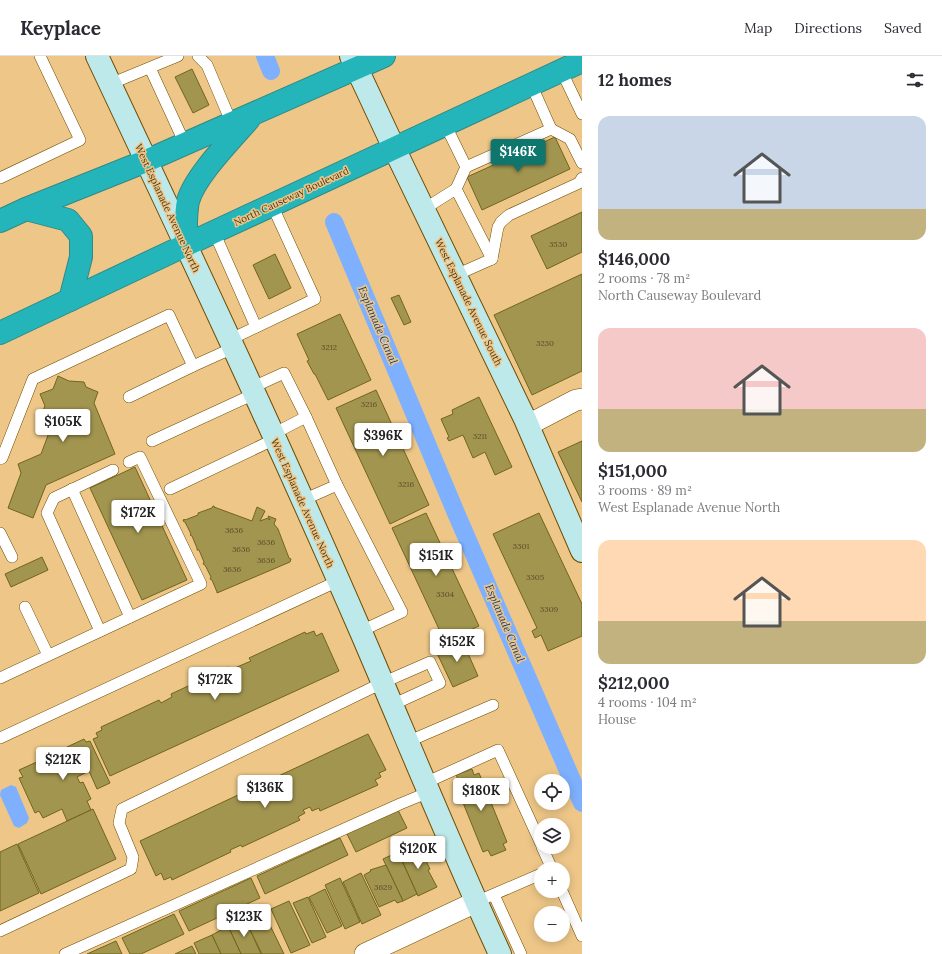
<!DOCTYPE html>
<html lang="en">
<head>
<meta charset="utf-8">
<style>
	:root { --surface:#fff; --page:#f7f7f7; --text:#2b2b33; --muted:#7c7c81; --line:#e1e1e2; --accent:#0f766e }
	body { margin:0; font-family:Lora,serif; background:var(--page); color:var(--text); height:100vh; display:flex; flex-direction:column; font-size:15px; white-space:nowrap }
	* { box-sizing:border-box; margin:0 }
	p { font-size:13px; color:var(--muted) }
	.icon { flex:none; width:22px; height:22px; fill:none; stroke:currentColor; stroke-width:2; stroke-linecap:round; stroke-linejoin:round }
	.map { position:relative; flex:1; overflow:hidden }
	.panel { display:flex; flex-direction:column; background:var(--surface); width:360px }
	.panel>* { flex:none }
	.buttons { position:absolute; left:534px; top:718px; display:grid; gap:8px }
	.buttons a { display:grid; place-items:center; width:36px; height:36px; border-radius:50%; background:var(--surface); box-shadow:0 2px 10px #0003; font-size:20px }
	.price { position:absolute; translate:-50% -34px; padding:0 9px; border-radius:4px; background:#fff; color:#222; font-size:13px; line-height:26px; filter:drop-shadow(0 1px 2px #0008) }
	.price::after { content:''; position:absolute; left:50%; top:24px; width:12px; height:9px; margin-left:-6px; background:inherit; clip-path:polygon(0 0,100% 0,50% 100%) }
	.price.selected { background:var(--accent); color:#fff }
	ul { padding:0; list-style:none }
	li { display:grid; align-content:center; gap:8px; height:212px; padding:0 16px }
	li span { display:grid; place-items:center; height:124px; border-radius:12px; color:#555 }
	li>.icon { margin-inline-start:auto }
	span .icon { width:72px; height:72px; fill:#fffc; stroke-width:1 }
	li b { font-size:17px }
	h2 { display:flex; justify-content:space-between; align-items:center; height:48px; padding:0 16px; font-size:17px }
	header { display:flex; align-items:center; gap:24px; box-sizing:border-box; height:56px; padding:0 20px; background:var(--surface); border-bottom:1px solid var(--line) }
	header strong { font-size:19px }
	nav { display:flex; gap:22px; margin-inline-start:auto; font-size:14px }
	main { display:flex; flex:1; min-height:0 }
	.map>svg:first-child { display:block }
</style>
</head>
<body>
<header>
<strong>Keyplace</strong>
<nav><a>Map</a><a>Directions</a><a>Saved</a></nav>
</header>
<main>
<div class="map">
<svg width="582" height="898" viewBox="0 0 582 898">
	<rect width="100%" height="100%" fill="#eec788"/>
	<polygon fill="#7eb0fe" points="11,729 16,731 29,762 27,767 19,772 14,770 0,739 1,734"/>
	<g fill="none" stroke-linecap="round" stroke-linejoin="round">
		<g stroke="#7eb0fe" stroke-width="18">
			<polyline points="265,0 271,15"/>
			<polyline points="334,166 456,457 582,747"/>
		</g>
	</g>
	<g fill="#a2954f" stroke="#71651b">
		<polygon points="192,13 209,49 193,57 175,21"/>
		<polygon points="555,81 570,113 482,154 467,121"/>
		<polygon points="582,156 582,196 547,213 531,180"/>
		<polygon points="275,198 291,232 269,243 253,209"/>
		<polygon points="582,218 582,315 532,339 494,259"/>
		<polygon points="399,239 411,266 404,269 391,242"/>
		<polygon points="340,258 371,324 328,344 315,318 314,318 307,305 309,304 297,278"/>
		<polygon points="58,320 69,325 84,326 86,331 98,336 94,347 115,398 46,429 33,462 8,452 21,417 18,408 41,398 53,366 40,361 45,350 40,338 53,333"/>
		<polygon points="376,334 429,449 390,468 336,352"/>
		<polygon points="479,341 512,411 495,419 485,396 473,402 463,379 449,385 447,382 449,381 441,363 453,358 452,354"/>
		<polygon points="582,385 582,446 558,396"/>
		<polygon points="135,411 187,524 142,544 90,432"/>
		<polygon points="213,450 214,450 214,451 252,465 257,451 265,455 260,465 268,462 268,463 270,464 268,460 276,463 274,468 278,473 289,502 291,503 290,506 217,537 217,536 212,524 210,523 211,521 205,509 203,508 204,506 199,494 197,494 197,492 192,480 190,479 191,478 185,466 183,465 184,463 185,464 198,459 198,457 212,452"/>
		<polygon points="426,457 479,570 445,586 392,472"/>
		<polygon points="539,457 582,548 582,580 548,595 541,579 535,582 532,575 537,572 493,478"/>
		<polygon points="42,501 48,514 11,531 5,518"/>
		<polygon points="314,575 316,580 322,577 339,615 110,720 93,683 98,681 96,677 102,674 101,671 159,644 161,647 172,641 171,638 229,611 230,614 251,605 249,602 305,576 306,578"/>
		<polygon points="462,584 478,620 453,631 436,595"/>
		<polygon points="368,678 386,714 379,717 381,721 375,724 378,729 320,755 319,752 312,755 310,751 303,754 305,757 298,761 300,764 242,791 241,789 230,794 231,796 172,824 171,821 164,824 161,817 156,820 140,785"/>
		<polygon points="84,683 86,686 90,685 110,727 97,733 89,715 77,721 80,727 83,726 91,743 87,745 91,754 67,765 62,753 43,762 39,755 35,757 19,722 23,721 19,714 39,705 41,708 50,703 48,700"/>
		<polygon points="472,713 474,719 479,717 507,786 503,788 506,794 491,800 488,794 483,796 455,727 459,725 456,719"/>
		<polygon points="397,752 407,772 356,796 346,776"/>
		<polygon points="93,753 116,803 41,838 18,788"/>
		<polygon points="340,782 348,799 265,838 257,820"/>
		<polygon points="17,788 39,837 0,855 0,796"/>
		<polygon points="417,789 423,799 422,800 425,806 426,805 430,813 428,814 437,831 418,840 399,798"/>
		<polygon points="398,796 417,838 403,845 383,803"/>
		<polygon points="386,809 403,845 397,847 395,844 379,851 364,819 371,815 370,814"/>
		<polygon points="361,817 381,859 362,868 343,826"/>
		<polygon points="251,822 260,842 189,875 179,855"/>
		<polygon points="340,822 360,866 345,873 325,829"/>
		<polygon points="325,833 342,870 327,877 309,841"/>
		<polygon points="308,841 326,881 312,887 293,847"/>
		<polygon points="289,845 310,889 291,897 271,853"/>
		<polygon points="264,857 284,898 262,898 246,866"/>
		<polygon points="174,858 184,878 141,898 130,898 122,882"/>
		<polygon points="245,863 246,865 261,898 241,898 228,870"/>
		<polygon points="228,870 241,898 221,898 212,879"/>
		<polygon points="212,879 221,898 199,898 194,887"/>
		<polygon points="116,885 122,898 87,898"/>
		<polygon points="192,890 196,898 175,898 177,897"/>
	</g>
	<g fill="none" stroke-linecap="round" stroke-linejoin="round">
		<defs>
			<g id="lane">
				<polyline points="198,0 207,9 232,68"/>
				<polyline points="150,12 185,88"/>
				<polyline points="561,14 582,58"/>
				<polyline points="110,28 178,0"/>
				<polyline points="531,28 551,73"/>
				<polyline points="445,68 466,111"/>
				<polyline points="0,122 80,84 40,0"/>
				<polyline points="456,133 492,203"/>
				<polyline points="424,153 456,133 466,111 551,73 570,83 582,107"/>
				<polyline points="214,176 256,271"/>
				<polyline points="456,219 492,203 498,171 501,166 509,159 579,127 582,122"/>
				<polyline points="229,284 315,243 272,149"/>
				<polyline points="193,310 233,292"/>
				<polyline points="251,332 284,317 306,361"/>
				<polyline points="273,378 306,361 337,429"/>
				<polyline points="152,385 254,338"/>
				<polyline points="0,403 2,402 33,323 169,259 193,310 129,341"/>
				<polyline points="72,433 130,561"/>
				<polyline points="170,433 275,383"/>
				<polyline points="303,444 337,429 402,556 361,575"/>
				<polyline points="0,477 12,501"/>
				<polyline points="25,551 48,599"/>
				<polyline points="100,575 47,457 54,442 113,414"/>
				<polyline points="0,622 201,528 140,401 129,406"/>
				<polyline points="0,682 338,525"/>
				<polyline points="407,686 493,649"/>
				<polyline points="425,727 498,694 541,788"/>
				<polyline points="542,791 552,813"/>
				<polyline points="562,835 582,880"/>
				<polyline points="494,839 521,898"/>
				<polyline points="476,846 541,818"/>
				<polyline points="0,875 131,813 133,801 119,767 122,753 382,627 430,606 440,627 392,649"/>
				<polyline points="65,898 400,748 429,736"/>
			</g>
			<g id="street">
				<polyline points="528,369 576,344 582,343"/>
				<polyline points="365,898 476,846"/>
			</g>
			<g id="secondary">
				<path d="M97,0C187,191 277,382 361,576C407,683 451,792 500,898"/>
				<polyline points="351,0 394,92 525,363 582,495"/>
			</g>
			<g id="highway">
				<polyline points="26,153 68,164 81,180 81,201 70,244"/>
				<polyline points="0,165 26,153 146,105 384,0"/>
				<path d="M186,189C186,174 185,160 188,145C195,120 231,84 249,63"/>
				<polyline points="0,277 186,189 582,5"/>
			</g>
		</defs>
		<use href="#lane" stroke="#6e4c00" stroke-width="12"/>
		<use href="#street" stroke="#6e4c00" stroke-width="22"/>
		<use href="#secondary" stroke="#6e4c00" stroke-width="24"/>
		<use href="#highway" stroke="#318984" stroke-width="24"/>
		<use href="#lane" stroke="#fff" stroke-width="11"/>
		<use href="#street" stroke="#fff" stroke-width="21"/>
		<use href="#secondary" stroke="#bde9eb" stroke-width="22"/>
		<use href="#highway" stroke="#24b5bb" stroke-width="22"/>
	</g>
	<g text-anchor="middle" stroke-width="3" stroke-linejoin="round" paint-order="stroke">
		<g font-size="8" fill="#5e4f2a">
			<text x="558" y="191">3530</text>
			<text x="545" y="290">3230</text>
			<text x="329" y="294">3212</text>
			<text x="369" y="351">3216</text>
			<text x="480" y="383">3211</text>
			<text x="406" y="431">3216</text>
			<text x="234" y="477">3636</text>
			<text x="266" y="489">3636</text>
			<text x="521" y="493">3301</text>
			<text x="241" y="496">3636</text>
			<text x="266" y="507">3636</text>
			<text x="232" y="516">3636</text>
			<text x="535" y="524">3305</text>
			<text x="445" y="541">3304</text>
			<text x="549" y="556">3309</text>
			<text x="383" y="834">3629</text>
		</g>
		<g font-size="10" fill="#48381e" stroke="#eec788">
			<text transform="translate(291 140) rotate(-25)" y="4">North Causeway Boulevard</text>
			<text transform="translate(168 152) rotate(65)" y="4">West Esplanade Avenue North</text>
			<text transform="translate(469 246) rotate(64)" y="4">West Esplanade Avenue South</text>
			<text transform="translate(303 447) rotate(66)" y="4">West Esplanade Avenue North</text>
		</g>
		<g font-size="11" font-style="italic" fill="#153c78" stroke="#eec788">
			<text transform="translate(378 269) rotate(67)" y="4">Esplanade Canal</text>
			<text transform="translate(505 567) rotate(67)" y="4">Esplanade Canal</text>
		</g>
	</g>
</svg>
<div class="buttons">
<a><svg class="icon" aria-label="locate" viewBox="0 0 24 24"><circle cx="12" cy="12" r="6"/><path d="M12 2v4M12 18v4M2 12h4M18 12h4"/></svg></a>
<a><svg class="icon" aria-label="layers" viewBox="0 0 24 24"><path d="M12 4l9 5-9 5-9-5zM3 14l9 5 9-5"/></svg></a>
<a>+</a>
<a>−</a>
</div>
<b class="price selected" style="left:518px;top:117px">$146K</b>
<b class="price" style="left:63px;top:387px">$105K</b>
<b class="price" style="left:383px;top:401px">$396K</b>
<b class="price" style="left:138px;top:478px">$172K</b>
<b class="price" style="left:436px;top:521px">$151K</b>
<b class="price" style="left:457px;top:607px">$152K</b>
<b class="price" style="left:215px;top:645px">$172K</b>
<b class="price" style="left:63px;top:725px">$212K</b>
<b class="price" style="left:265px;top:753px">$136K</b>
<b class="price" style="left:481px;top:756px">$180K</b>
<b class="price" style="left:418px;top:814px">$120K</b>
<b class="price" style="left:244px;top:882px">$123K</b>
</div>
<section class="panel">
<h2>12 homes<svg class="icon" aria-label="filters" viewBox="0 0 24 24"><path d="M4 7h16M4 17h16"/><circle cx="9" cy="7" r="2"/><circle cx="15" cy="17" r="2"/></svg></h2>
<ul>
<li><span style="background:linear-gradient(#c9d6e8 75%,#c2b280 0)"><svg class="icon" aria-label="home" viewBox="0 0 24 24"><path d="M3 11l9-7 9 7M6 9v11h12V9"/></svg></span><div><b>$146,000</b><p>2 rooms · 78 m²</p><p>North Causeway Boulevard</p></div></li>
<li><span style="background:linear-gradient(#f6c9c9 65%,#c2b280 0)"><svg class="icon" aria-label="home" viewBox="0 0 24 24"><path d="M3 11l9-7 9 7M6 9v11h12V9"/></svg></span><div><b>$151,000</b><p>3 rooms · 89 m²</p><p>West Esplanade Avenue North</p></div></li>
<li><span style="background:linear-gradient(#ffd9b3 65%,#c2b280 0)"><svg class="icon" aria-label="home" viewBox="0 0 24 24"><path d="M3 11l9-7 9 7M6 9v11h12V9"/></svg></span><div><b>$212,000</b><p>4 rooms · 104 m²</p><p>House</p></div></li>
</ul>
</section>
</main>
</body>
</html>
